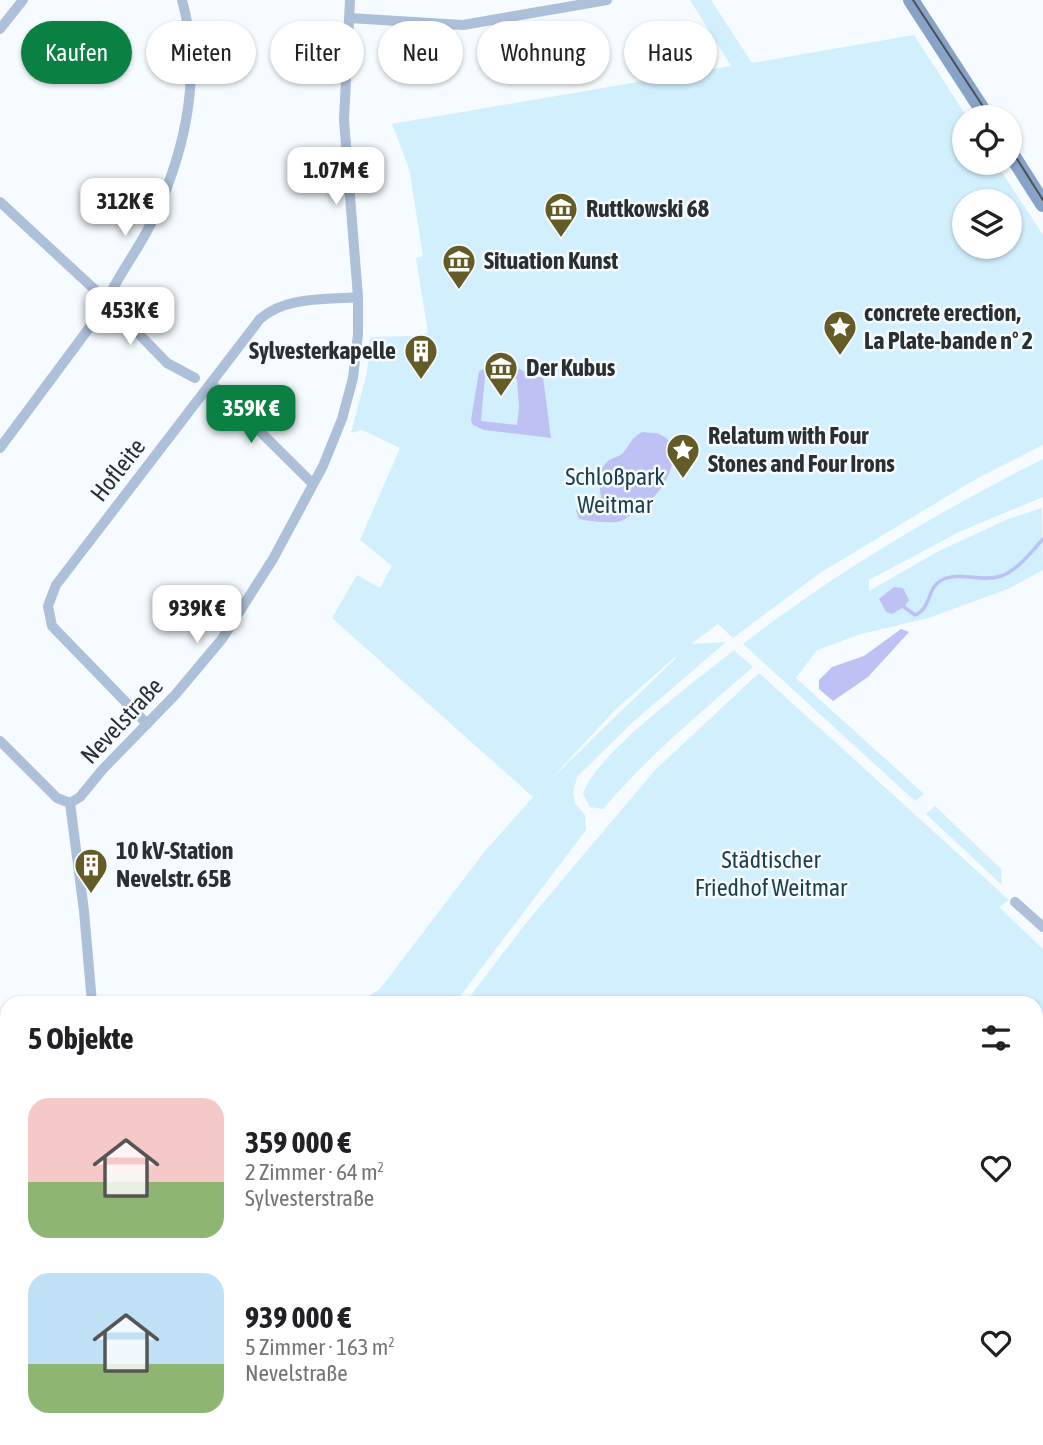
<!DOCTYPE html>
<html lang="de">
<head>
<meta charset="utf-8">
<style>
	:root { --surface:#fff; --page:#f6f6f6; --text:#202124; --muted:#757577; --accent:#0b8043 }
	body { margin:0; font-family:"Asap Condensed",sans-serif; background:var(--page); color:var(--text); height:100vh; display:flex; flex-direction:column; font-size:26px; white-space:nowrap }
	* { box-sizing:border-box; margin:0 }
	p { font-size:23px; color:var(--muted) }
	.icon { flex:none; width:38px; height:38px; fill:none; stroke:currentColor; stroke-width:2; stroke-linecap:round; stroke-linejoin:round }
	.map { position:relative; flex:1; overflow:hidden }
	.drawer { position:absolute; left:0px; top:996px; width:1043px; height:450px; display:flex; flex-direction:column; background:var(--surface); border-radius:21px 21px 0 0; box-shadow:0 2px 5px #0004 }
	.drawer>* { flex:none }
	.hud { position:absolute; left:21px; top:21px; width:1001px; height:63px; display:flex; gap:14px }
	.tools { position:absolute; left:952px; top:105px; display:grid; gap:14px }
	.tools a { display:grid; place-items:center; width:70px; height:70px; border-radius:50%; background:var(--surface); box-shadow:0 2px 5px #0004; font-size:35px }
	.price { position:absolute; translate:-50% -60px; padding:0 16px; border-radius:14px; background:#fff; color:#222; font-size:23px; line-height:46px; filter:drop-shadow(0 2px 4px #0008) }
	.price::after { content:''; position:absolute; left:50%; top:42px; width:21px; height:16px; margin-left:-10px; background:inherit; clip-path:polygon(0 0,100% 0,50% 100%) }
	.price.selected { background:var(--accent); color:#fff }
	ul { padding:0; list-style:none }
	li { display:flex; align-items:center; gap:21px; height:175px; padding:0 28px }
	li span { display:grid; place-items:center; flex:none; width:196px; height:140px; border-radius:21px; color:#555 }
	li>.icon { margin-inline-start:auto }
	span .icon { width:84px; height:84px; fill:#fffc; stroke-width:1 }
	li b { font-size:30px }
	h2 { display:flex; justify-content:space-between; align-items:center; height:84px; padding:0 28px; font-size:30px }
	.tag { padding:0 24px; border-radius:32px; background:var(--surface); box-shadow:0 2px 5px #0004; font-size:24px; line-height:63px }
	.tag.selected { background:var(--accent); color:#fff }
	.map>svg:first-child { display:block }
</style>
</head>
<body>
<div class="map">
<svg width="1043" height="1445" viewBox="0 0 1043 1445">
	<rect width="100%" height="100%" fill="#f5fbfe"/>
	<g fill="#d2effd" fill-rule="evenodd">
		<path d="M690,0H711L752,63L914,35L967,117H964V163H996L1043,235V445L974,480L820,573L733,638L718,624L691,644L726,642L633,722L577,777L573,793L575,803L585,815L586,830L455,1003H358L380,989L485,851L533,797L332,618L357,575L380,588L392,566L360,540L400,448L362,430L351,433L367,372L370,337L412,336L428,333L416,258L423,256L410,174L407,163L392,124L731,66ZM964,201H1010V247H964ZM675,657L676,658L550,780L616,709Z"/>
		<path d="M1043,459V497L961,531L869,580V591L937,552L1008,519L1042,508L1043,570L1008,589L928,618L861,634L817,650L796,678L924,794L915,801L743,644C836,572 938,512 1043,459Z"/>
		<path d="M734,650L753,667C700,713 648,756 603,809L590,807L583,794C594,755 700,678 734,650Z"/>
		<polygon points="759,673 1009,900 999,907 1043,949 1043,1194 1036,1207 1036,1003 465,1003 526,923 655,770"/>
		<polygon points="935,806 1001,869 1002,885 926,814"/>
		<polygon points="111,1438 211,1438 211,1439 208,1445 94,1445"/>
		<polygon points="217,1438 1026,1438 1026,1439 1022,1445 214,1445"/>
	</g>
	<g fill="#bec1f4" fill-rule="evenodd">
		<path d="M520,369L534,377H543L551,438L484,430L473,425L471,420L479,372L483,369ZM485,376L517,379L519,408L517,425L481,421Z"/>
		<path d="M642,432C649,433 657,432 663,436C685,449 667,484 653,498C649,502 644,504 640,507C633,512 626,521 617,522C608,523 588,521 579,519L576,511L580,505L596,506L602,503C600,488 595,473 608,461C613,457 619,457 623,453C631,444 629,440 642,432Z"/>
		<polygon points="894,587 903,588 909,600 904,607 892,614 886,612 879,599"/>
		<polygon points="901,629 909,632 868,677 833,701 819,689 819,680 832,667 864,656"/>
	</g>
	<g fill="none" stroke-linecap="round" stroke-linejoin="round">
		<g stroke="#bec1f4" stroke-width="3.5">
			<path d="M904,607L915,615C931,609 927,589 940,581C958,570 982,583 1001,576C1018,570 1031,552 1043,539"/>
			<polyline points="172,1445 174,1438"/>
		</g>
		<g stroke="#adc0d9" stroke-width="10">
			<polyline points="349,18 463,25 607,0"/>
			<polyline points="0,29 23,0"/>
			<polyline points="0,202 106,300 167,363 195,378"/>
			<polyline points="211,383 313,484"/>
			<path d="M0,448L101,312C113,284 131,260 146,233C183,163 204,78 182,0"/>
			<path d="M147,724L52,626L48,606L56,585L260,319C285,296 326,300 358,297"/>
			<polyline points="0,741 57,798 70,803"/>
			<polyline points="70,803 80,797 103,769 175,695 222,639 273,559 323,466 342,419 353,378 358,334 358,297 344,120 350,0"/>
			<polyline points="70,803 84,911 92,1003"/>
			<polyline points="1015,902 1043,927"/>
			<polyline points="0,1223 7,1218"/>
			<polyline points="0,1407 7,1420"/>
			<polyline points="37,1438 50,1445"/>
		</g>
		<g stroke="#88a3c8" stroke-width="16">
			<polyline points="911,0 987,117"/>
			<polyline points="1010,152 1043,204"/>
			<polyline points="1033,1445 1043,1427"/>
		</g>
		<g stroke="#4b5053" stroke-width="2">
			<polyline points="913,0 990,117"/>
			<polyline points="1010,148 1043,200"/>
			<polyline points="1035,1445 1043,1431"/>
		</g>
	</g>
	<defs>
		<symbol id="museum-pin" viewBox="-11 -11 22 30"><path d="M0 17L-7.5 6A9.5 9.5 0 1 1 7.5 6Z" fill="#645b27" stroke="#f5fbfe"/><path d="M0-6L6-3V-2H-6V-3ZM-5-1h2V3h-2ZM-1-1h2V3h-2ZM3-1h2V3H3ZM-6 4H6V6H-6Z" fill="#fff"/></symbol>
		<symbol id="sight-pin" viewBox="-11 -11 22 30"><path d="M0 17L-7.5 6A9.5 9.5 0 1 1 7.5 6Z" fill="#645b27" stroke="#f5fbfe"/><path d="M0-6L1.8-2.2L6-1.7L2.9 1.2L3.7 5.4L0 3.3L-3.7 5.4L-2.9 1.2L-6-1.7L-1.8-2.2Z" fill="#fff"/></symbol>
		<symbol id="building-pin" viewBox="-11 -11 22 30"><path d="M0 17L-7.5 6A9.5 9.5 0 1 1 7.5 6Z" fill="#645b27" stroke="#f5fbfe"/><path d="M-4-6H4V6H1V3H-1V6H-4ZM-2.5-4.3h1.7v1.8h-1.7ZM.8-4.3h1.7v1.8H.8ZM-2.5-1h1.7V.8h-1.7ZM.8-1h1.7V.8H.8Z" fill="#fff"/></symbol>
	</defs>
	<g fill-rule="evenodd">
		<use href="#museum-pin" x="542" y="190" width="38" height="52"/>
		<use href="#museum-pin" x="440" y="242" width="38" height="52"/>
		<use href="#sight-pin" x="821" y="308" width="38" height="52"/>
		<use href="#building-pin" x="402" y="332" width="38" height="52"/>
		<use href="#museum-pin" x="482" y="349" width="38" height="52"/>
		<use href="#sight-pin" x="664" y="431" width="38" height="52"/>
		<use href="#building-pin" x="72" y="846" width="38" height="52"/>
	</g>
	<g text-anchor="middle" stroke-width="5" stroke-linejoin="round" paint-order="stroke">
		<g font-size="24" font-weight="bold" fill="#2a2f32" stroke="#f5fbfe" text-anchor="start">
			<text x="586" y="217">Ruttkowski 68</text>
			<text x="484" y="269">Situation Kunst</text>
			<text x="864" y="321">concrete erection,<tspan x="864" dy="28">La Plate-bande n° 2</tspan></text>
			<text x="396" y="359" text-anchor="end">Sylvesterkapelle</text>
			<text x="526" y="376">Der Kubus</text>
			<text x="708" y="444">Relatum with Four<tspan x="708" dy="28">Stones and Four Irons</tspan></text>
			<text x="116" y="859">10 kV-Station<tspan x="116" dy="28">Nevelstr. 65B</tspan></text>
		</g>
		<g font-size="24" fill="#2a2f32" stroke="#f5fbfe">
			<text transform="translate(118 470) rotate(-52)" y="8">Hofleite</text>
			<text transform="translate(122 721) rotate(-47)" y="8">Nevelstraße</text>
		</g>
		<g font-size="24" fill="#1c3f4e" stroke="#f5fbfe">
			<text x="615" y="485">Schloßpark<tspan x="615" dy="28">Weitmar</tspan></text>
			<text x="771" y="868">Städtischer<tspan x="771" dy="28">Friedhof Weitmar</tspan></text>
		</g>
	</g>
</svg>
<div class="tools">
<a><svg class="icon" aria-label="locate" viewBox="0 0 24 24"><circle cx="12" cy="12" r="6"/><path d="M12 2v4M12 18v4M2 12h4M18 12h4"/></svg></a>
<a><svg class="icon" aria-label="layers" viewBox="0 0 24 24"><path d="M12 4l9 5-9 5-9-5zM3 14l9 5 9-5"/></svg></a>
</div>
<b class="price" style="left:336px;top:207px">1.07M €</b>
<b class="price" style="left:125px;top:238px">312K €</b>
<b class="price" style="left:130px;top:347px">453K €</b>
<b class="price selected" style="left:251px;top:445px">359K €</b>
<b class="price" style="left:197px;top:645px">939K €</b>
<div class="hud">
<a class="tag selected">Kaufen</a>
<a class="tag">Mieten</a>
<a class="tag">Filter</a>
<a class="tag">Neu</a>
<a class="tag">Wohnung</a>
<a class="tag">Haus</a>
</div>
<section class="drawer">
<h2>5 Objekte<svg class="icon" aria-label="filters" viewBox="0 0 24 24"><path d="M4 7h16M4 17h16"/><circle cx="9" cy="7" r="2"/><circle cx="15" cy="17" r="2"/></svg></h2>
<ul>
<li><span style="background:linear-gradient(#f6c9c9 60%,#8fb573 0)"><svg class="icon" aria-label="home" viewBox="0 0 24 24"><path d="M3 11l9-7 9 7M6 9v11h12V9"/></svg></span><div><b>359 000 €</b><p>2 Zimmer · 64 m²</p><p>Sylvesterstraße</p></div><svg class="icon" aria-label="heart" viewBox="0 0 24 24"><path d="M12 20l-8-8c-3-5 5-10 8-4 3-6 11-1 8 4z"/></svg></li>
<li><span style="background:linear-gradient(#bfe0f5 65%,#8fb573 0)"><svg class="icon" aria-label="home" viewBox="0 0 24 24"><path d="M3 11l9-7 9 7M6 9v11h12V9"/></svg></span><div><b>939 000 €</b><p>5 Zimmer · 163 m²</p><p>Nevelstraße</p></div><svg class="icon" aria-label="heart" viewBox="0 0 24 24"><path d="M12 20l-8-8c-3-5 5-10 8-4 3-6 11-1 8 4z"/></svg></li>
</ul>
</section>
</div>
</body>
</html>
